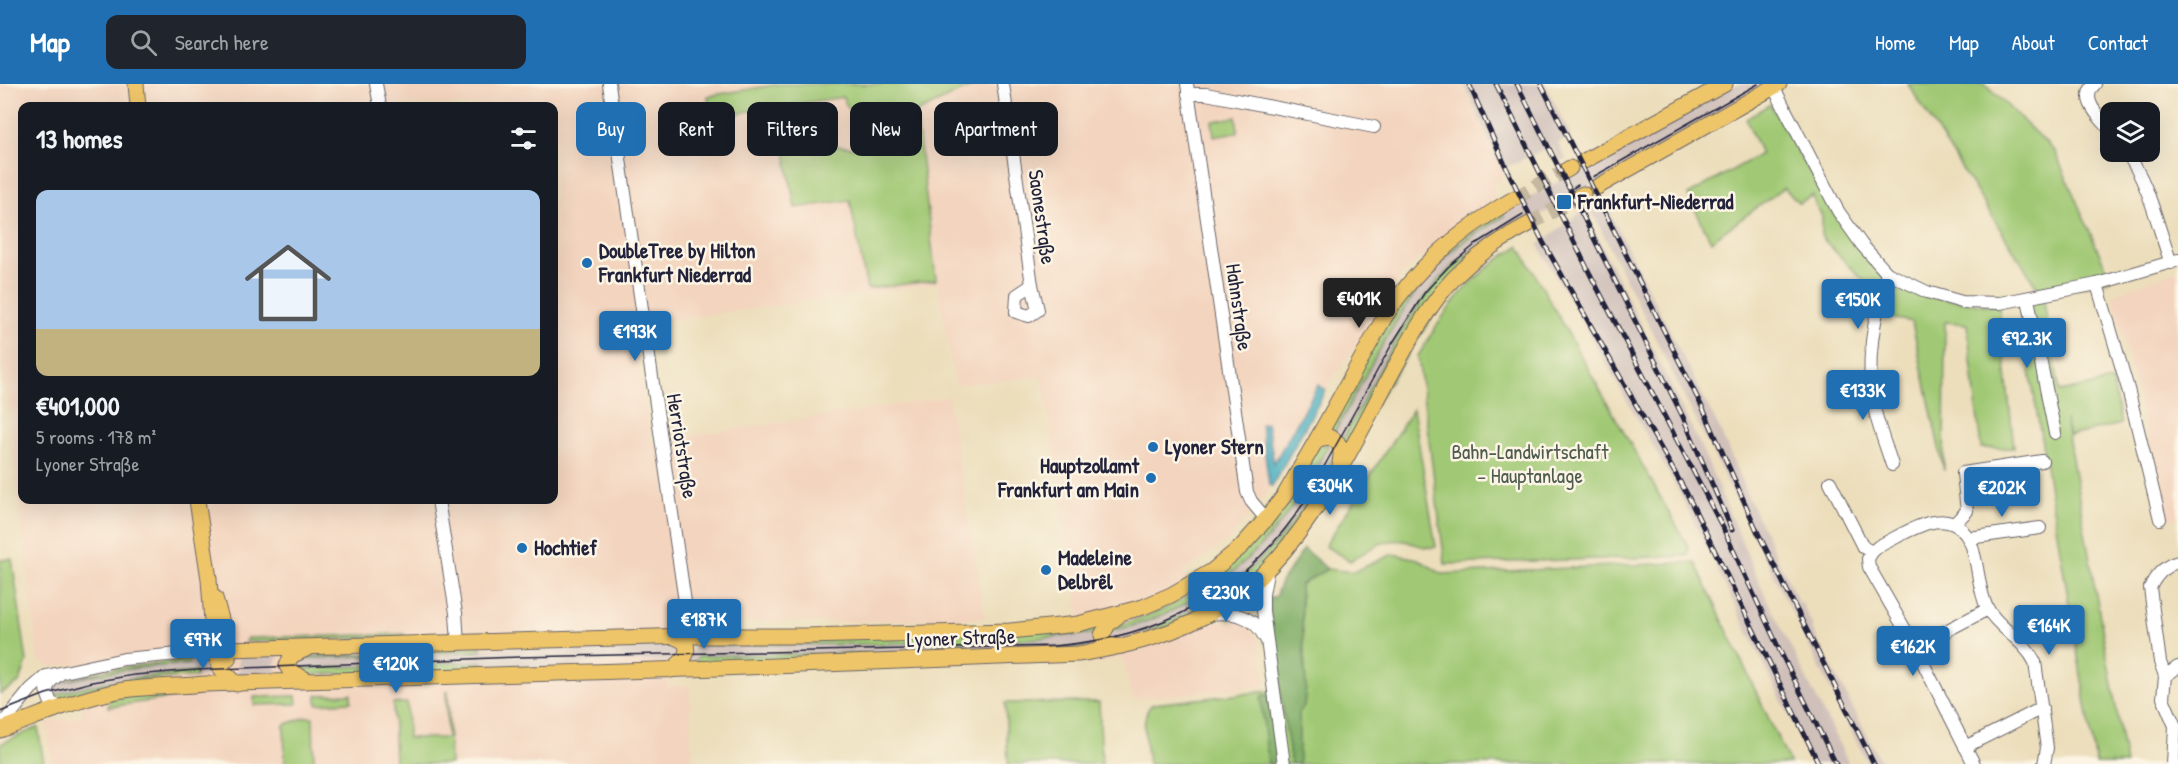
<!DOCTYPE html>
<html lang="en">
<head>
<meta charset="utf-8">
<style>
	:root { --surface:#171b24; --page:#20242c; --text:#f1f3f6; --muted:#9ea1a6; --line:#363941; --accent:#1f6fb2 }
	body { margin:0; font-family:"Patrick Hand",sans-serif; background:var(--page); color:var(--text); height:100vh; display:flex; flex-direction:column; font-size:22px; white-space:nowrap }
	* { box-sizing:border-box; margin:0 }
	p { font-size:20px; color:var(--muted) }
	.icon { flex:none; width:33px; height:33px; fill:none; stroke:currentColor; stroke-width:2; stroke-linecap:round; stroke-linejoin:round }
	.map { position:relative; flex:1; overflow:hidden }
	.sheet { position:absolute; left:18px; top:18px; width:540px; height:402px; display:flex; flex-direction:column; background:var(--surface); border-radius:12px; box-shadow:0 6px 24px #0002 }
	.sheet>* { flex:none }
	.banner { position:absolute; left:576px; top:18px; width:570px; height:54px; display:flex; gap:12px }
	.tools { position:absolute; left:2100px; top:18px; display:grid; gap:12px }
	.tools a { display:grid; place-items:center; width:60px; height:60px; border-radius:12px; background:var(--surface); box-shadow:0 6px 24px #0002; font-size:30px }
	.price { position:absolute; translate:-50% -51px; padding:0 14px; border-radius:6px; background:var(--accent); color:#fff; font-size:20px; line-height:39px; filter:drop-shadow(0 2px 3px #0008) }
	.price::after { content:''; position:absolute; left:50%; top:36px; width:18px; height:14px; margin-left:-9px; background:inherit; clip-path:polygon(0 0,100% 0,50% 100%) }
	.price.selected { background:#222; color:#fff }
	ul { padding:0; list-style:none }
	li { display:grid; align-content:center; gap:12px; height:318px; padding:0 18px }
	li+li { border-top:2px solid var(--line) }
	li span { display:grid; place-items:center; height:186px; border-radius:12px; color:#555 }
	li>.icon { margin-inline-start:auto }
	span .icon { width:108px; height:108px; fill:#fffc; stroke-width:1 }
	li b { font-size:26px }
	h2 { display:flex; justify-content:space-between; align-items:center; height:72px; padding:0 18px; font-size:26px }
	.chip { padding:0 21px; border-radius:12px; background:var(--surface); box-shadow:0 6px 24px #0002; font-size:21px; line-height:54px }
	.chip.selected { background:var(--accent); color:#fff }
	header { display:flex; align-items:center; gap:36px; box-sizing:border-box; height:84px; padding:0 30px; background:var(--accent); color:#fff }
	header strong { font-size:28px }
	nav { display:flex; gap:33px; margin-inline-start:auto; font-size:21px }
	.search { width:420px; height:54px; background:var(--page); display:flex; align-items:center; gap:15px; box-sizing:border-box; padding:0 21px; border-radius:12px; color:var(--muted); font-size:22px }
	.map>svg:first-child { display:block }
</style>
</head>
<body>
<header>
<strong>Map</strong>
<div class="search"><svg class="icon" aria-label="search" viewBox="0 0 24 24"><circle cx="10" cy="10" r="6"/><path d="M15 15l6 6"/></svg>Search here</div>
<nav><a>Home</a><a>Map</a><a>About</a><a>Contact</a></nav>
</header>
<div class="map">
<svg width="2178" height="680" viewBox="0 0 2178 680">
	<rect width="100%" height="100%" fill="#fcf5e5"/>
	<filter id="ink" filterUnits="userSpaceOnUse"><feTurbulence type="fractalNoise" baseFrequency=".0167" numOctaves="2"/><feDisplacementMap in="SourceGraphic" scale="12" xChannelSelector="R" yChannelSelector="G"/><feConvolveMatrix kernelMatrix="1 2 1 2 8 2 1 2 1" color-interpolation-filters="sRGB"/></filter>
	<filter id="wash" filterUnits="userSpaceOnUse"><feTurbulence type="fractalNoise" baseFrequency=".008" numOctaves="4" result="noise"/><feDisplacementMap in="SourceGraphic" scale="24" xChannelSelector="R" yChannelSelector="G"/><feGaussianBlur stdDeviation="1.35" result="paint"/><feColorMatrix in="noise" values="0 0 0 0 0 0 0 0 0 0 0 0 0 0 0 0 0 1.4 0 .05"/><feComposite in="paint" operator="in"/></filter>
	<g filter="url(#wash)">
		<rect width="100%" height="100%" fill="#ecdebb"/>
		<g fill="#f3d4be" fill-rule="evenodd">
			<path d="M0,0H1462L1505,93L1493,101L1495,116L1454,144L1402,191L1326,306L1272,402L1231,454L1184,488L1207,540L1218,537H1240L1248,542L1258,554L1265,598L1264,602L1132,615L1123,574L1087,580L1042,293L955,301L937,200L632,241L651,358L948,313L985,534L843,538L672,537L668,539V602L690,601L692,680H53L46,638L83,632L73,580L51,583L38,576L0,262ZM22,22H554V416H22Z"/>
			<polygon points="2178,186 2178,433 2169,436 2112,211"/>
		</g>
		<g fill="#cfc0ba">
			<polygon points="1464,0 1545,0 1569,48 1570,54 1558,59 1566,75 1560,78 1552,62 1502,85"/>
			<polygon points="1738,0 1768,0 1474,169 1343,356 1333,346 1410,206 1456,160 1502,128"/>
			<polygon points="1603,115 1720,346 1749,415 1799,519 1801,518 1813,542 1811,543 1882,680 1868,680 1589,122"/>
			<polygon points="1584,126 1701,363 1764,509 1849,680 1813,680 1679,408 1538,161"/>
			<polygon points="1329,360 1336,367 1305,426 1286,452 1279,464 1237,506 1164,545 1111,558 1109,547 1179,518 1203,500"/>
			<polygon points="1108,538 1101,563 749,578 685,577 697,557"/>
			<polygon points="676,557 683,564 674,576 669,577 591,579 575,583 300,591 291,580 293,575 374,568"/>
			<polygon points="281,568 275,578 275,583 279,591 238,592 238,569"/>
			<polygon points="210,573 209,592 141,596 111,600 83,607 61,616 50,608 52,600 109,585"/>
		</g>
		<g fill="#a1c975" stroke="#627658" stroke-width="1.5">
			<path d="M780,0H976L916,29L936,196L867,205L850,116L795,124L785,67C810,56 830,61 855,64L853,36L843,13L743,28L711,44L708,12Z"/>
			<polygon points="1908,0 1985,0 2055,68 2111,196 2043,212 2060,308 2112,297 2121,340 2069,352 2065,335 2126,680 2096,680 2018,216 2042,211"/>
			<polygon points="1770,20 1835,131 1887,189 1925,212 1999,223 2014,364 1981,364 1967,240 1945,238 1944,387 1912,238 1886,233 1859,214 1866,199 1822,154 1822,132 1815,121 1813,111 1799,119 1784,104 1711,157 1688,111 1761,70 1746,35"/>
			<polygon points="1236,33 1238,48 1214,52 1212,37"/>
			<path d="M1502,128L1504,132C1482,146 1458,159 1440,178C1396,227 1367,290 1335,347H1327L1370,267L1410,206L1456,160Z"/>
			<path d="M1511,143L1474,169L1344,368L1343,355C1374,299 1401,234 1447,188C1465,169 1488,155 1511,143Z"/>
			<path d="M1519,162L1689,464L1688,472L1445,480L1418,272C1449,220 1466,195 1519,162Z"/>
			<path d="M1413,325L1436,463C1425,465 1419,461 1408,458C1384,452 1370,466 1350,477L1325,462Z"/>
			<path d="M1329,360C1313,388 1298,417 1278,442C1237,493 1174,536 1109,547L1113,542C1146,533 1177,523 1203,500L1319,362Z"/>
			<path d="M1336,367V374L1305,426L1286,452L1279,464L1262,486L1204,527L1164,545L1140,549C1237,515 1289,457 1336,367Z"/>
			<path d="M1393,470L1418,475L1442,490L1695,478L1790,680H1148C1147,665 1138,629 1153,620L1305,603L1300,501L1327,485L1353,488Z"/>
			<polygon points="12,475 27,578 19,599 0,610 0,476"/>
			<polygon points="1100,540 1097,549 1030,555 877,560 707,561 707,556"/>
			<polygon points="404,550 404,553 245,558 247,554"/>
			<polygon points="481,562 481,567 293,575 300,572 367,570"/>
			<polygon points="1101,563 693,581 699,572 875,569"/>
			<path d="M189,575V580C142,582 98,589 52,600L109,585Z"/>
			<polygon points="482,578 482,586 300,591 292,585"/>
			<path d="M196,588V593C146,594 108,598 61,616L52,612C99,596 147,592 196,588Z"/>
			<polygon points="203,607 197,610 108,623 110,615 134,611"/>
			<polygon points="446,608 448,608 450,680 395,680 393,619 407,619 408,654 447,654"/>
			<polygon points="351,610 351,618 317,620 317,611"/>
			<polygon points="296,612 297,620 254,621 254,613"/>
			<polygon points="1099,618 1102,680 1008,680 1005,619"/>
			<polygon points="306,633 313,633 314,680 285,680 284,641"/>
			<polygon points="38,643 44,680 0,680 0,660"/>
		</g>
		<g fill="#80ad66" stroke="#516850" stroke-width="1.5">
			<polygon points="1304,465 1327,485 1300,501 1306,603 1304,622 1299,627 1299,680 1291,680 1270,535 1269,514 1275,513 1281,498"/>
			<polygon points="1263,611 1268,611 1278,680 1268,680 1261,615"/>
		</g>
		<polygon fill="#3da9bd" stroke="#30667c" stroke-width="1.5" points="1318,301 1326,306 1272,402 1269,401 1261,340 1267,339 1274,379"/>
	</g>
	<g filter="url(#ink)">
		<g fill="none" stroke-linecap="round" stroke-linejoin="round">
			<g stroke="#c4b8a1" stroke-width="15" stroke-dasharray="15 8" stroke-linecap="butt">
				<polyline points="1515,114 1565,87"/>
				<polyline points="1529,140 1578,113"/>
			</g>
			<defs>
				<g id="minor">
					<polyline points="376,0 380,22"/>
					<polyline points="609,0 690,552"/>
					<polyline points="1003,0 1032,201"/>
					<polyline points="1187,0 1247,408 1251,417 1266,435"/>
					<polyline points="1772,0 1838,127 1862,161 1887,189 1927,208 1962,218 2000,219 2097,200 2178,176"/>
					<path d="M2095,0C2078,15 2101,34 2110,46"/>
					<polyline points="1188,10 1206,10 1374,43"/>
					<path d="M2126,68C2150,101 2157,141 2171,179"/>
					<path d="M1887,189C1874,233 1865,277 1874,323C1878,342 1886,362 1892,381"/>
					<polyline points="2097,200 2128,305 2160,435"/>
					<polygon points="1032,201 1038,226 1029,232 1016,228 1017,211"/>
					<polyline points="2028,215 2055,349"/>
					<polyline points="1830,398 1863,463 1872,468 1868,475 1869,483 1915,563 1974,680"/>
					<polyline points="438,416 456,529 458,559"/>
					<polyline points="1955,439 1967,427 1963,389 2042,377"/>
					<polyline points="1969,454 2040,444"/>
					<path d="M1872,468L1879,462C1903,451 1940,423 1962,446C1969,453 1972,460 1974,470C1979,488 1979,507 1987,524C1999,545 2024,556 2035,578L2047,664L2044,680"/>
					<polyline points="1268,484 1263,510 1263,527 1284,680"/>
					<path d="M1209,530C1233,527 1254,531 1265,554"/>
					<polyline points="1915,563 1988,525"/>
					<polyline points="60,590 51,597 46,606 51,619 62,623"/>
					<path d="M2165,592L2160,578L2150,504C2155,492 2165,481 2178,478"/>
					<polyline points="0,643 31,605 46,592 124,575 223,566"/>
					<polyline points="1965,663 2042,624"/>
					<polyline points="2173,680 2175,642 2163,614 2165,592 2178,583"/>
				</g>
				<g id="major">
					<polyline points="136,0 138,22"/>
					<polyline points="1584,77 1725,0"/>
					<polyline points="1565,87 1570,84"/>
					<polyline points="1597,103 1779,0"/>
					<polyline points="1578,113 1583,110"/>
					<path d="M1317,355L1329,353C1342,358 1342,367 1340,379"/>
					<polyline points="197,416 209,495 214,566 221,585 237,600"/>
					<polyline points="215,514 225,549 228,575"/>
					<path d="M1118,532L1109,539L1102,551C1104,561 1111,563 1121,562"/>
					<path d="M228,565L690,552H805L1010,547L1078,540L1143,523L1171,511L1212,487L1242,462L1266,435L1284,412L1317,355L1384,234C1416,182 1463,144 1515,114"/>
					<path d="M671,586C681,579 691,571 685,558L675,553"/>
					<polyline points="305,595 290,587 287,582 291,572 306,565"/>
					<path d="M0,646C39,632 77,615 118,607C147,602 176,603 205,600L720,584L1078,570C1130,562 1178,550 1224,521C1303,471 1351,364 1395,283C1410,256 1426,227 1446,203C1469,176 1499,156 1529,140"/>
				</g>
			</defs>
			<use href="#minor" stroke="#696468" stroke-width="14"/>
			<use href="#major" stroke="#696468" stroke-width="17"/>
			<use href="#minor" stroke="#fff" stroke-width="12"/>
			<use href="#major" stroke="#eec569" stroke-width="15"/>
			<g stroke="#22223b" stroke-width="1.5">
				<polyline points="1593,93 1758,0"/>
				<polyline points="1573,104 1578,101"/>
				<path d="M0,628L46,610L92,598L134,591L196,586L519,573L1053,562C1161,554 1245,509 1305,417L1392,260L1425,208L1448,183L1476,160L1523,131"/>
			</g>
			<defs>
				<g id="rail">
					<polyline points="1469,0 1506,83 1543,158 1687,410 1819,680"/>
					<polyline points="1496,0 1590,190 1723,444 1780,567 1836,680"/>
					<polyline points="1517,0 1683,333 1732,446"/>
					<polyline points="1541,0 1706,331 1758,449 1874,680"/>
				</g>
			</defs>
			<use href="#rail" stroke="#22223b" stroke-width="5"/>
			<use href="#rail" stroke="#fcf5e5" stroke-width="3" stroke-dasharray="9" stroke-linecap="butt"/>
		</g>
	</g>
	<g fill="#1f6fb2" stroke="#fcf5e5" stroke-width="2">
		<rect x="1556" y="110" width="16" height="16" rx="3"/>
		<circle cx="587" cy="179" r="6"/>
		<circle cx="1153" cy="363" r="6"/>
		<circle cx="1151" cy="394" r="6"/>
		<circle cx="522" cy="464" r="6"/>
		<circle cx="1046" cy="486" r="6"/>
	</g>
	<g text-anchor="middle" stroke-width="5" stroke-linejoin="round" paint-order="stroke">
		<g font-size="21" font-weight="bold" fill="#22223b" stroke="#fcf5e5" text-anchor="start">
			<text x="1578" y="125">Frankfurt-Niederrad</text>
			<text x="599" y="174">DoubleTree by Hilton<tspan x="599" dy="24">Frankfurt Niederrad</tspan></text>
			<text x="1165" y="370">Lyoner Stern</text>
			<text x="1139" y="389" text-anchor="end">Hauptzollamt<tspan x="1139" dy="24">Frankfurt am Main</tspan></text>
			<text x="534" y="471">Hochtief</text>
			<text x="1058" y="481">Madeleine<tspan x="1058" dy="24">Delbrêl</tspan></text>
		</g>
		<g font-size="21" fill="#22223b" stroke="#fcf5e5">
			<text transform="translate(1042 133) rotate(82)" y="7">Saonestraße</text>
			<text transform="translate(1239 223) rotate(82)" y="7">Hahnstraße</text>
			<text transform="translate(682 362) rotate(81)" y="7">Herriotstraße</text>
			<text transform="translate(961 554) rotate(-2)" y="7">Lyoner Straße</text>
		</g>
		<g font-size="21" fill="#4e5c4f" stroke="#fcf5e5">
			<text x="1530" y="375">Bahn-Landwirtschaft<tspan x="1530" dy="24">– Hauptanlage</tspan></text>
		</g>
	</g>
</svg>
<div class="tools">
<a><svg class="icon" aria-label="layers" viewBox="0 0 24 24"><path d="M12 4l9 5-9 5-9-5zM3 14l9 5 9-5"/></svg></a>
</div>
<b class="price selected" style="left:1359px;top:245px">€401K</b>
<b class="price" style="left:1858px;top:246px">€150K</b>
<b class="price" style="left:635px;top:278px">€193K</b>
<b class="price" style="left:2027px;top:285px">€92.3K</b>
<b class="price" style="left:1863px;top:337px">€133K</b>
<b class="price" style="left:1330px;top:432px">€304K</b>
<b class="price" style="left:2002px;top:434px">€202K</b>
<b class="price" style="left:1226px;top:539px">€230K</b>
<b class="price" style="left:704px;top:566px">€187K</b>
<b class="price" style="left:2049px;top:572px">€164K</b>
<b class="price" style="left:203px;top:586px">€97K</b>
<b class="price" style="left:1913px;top:593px">€162K</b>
<b class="price" style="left:396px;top:610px">€120K</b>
<div class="banner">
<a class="chip selected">Buy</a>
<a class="chip">Rent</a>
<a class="chip">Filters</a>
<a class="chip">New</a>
<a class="chip">Apartment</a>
</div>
<section class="sheet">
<h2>13 homes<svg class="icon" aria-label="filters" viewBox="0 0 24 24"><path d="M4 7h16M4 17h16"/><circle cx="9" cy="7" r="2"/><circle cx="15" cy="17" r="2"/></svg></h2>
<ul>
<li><span style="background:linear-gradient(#a9c7e8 75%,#c2b280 0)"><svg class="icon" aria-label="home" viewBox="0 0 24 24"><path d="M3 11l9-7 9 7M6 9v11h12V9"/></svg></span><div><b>€401,000</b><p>5 rooms · 178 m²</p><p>Lyoner Straße</p></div></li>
</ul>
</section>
</div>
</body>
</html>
